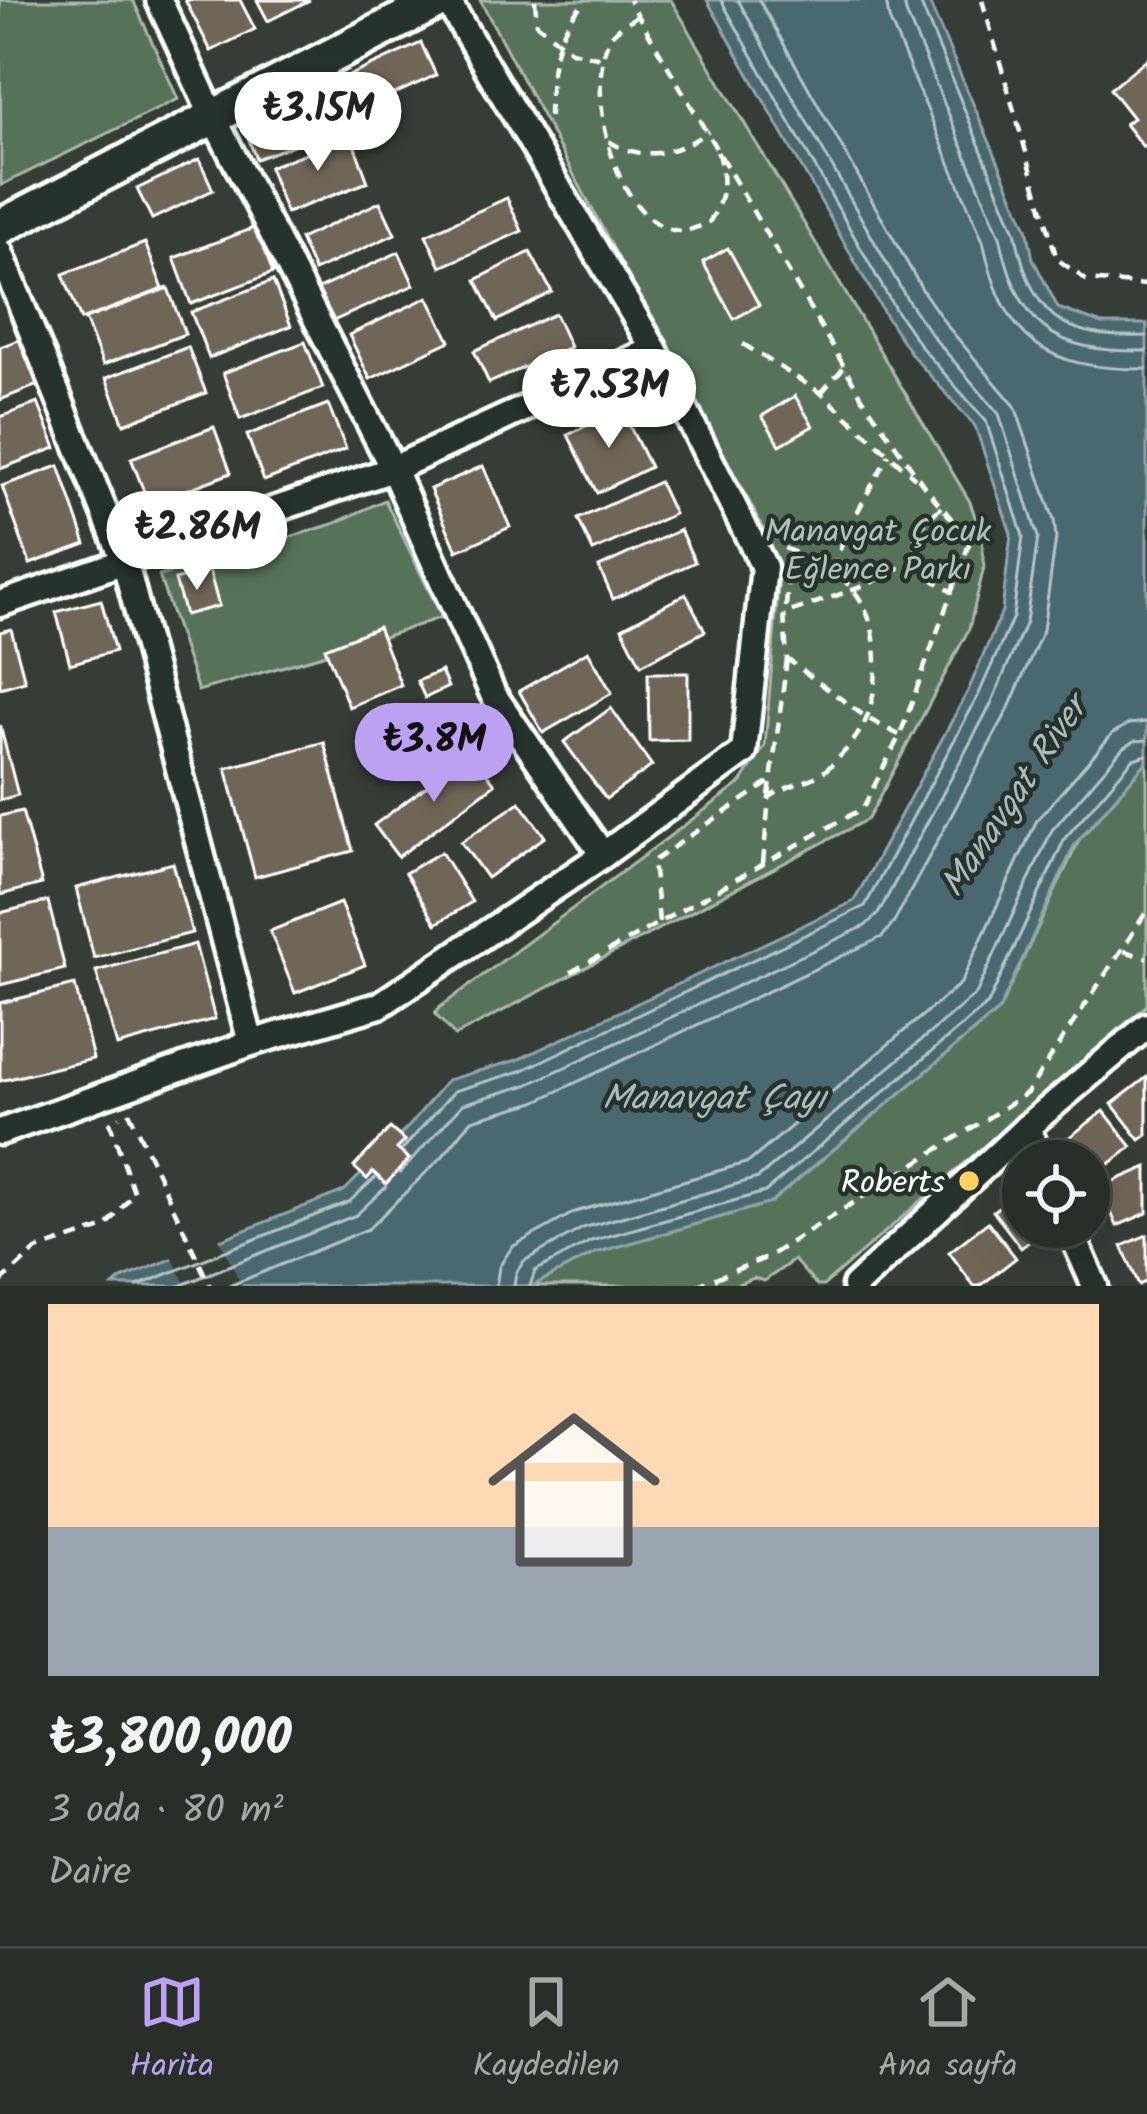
<!DOCTYPE html>
<html lang="tr">
<head>
<meta charset="utf-8">
<style>
	:root { --surface:#282e28; --page:#303630; --text:#f1f3f6; --muted:#a5a8a8; --line:#444a45; --accent:#bca0f2 }
	body { margin:0; font-family:Kalam,sans-serif; background:var(--page); color:var(--text); height:100vh; display:flex; flex-direction:column; font-size:45px; white-space:nowrap }
	* { box-sizing:border-box; margin:0 }
	p { font-size:39px; color:var(--muted) }
	.icon { flex:none; width:66px; height:66px; fill:none; stroke:currentColor; stroke-width:2; stroke-linecap:round; stroke-linejoin:round }
	.map { position:relative; height:1286px; overflow:hidden }
	.sheet { display:flex; flex-direction:column; background:var(--surface); flex:1 }
	.sheet>* { flex:none }
	.controls { position:absolute; left:1002px; top:1140px; display:grid; gap:24px }
	.controls a { display:grid; place-items:center; width:108px; height:108px; border-radius:50%; background:var(--surface); box-shadow:0 12px 48px #0002,0 0 0 3px var(--line); font-size:60px }
	.price { position:absolute; translate:-50% -102px; padding:0 27px; border-radius:42px; background:#fff; color:#222; font-size:39px; line-height:78px; filter:drop-shadow(0 3px 6px #0008) }
	.price::after { content:''; position:absolute; left:50%; top:72px; width:36px; height:27px; margin-left:-18px; background:inherit; clip-path:polygon(0 0,100% 0,50% 100%) }
	.price.active { background:var(--accent); color:#111 }
	ul { padding:0; list-style:none }
	li { display:grid; align-content:center; gap:24px; height:636px; padding:0 48px }
	li span { display:grid; place-items:center; height:372px; border-radius:0px; color:#555 }
	li>.icon { margin-inline-start:auto }
	span .icon { width:216px; height:216px; fill:#fffc; stroke-width:1 }
	li b { font-size:51px }
	.tabs { display:flex; justify-content:space-around; align-items:center; height:168px; border-top:3px solid var(--line); background:var(--surface); font-size:33px; color:var(--muted) }
	.tabs a { display:grid; justify-items:center; gap:6px }
	.tabs .active { color:var(--accent) }
	.map>svg:first-child { display:block }
</style>
</head>
<body>
<div class="map">
<svg width="1147" height="1286" viewBox="0 0 1147 1286">
	<rect width="100%" height="100%" fill="#353d36"/>
	<filter id="ink" filterUnits="userSpaceOnUse"><feTurbulence type="fractalNoise" baseFrequency=".00833" numOctaves="2"/><feDisplacementMap in="SourceGraphic" scale="24" xChannelSelector="R" yChannelSelector="G"/><feConvolveMatrix kernelMatrix="1 2 1 2 8 2 1 2 1" color-interpolation-filters="sRGB"/></filter>
	<g filter="url(#ink)">
		<g fill="#57735a" stroke="#abb9ac" stroke-width="3">
			<polygon points="0,0 133,0 178,99 1,185"/>
			<polygon points="480,0 671,0 970,502 982,537 984,567 969,629 868,819 455,1036 435,1014 439,1008 741,783 765,746 779,577 768,537"/>
			<polygon points="385,500 442,617 378,639 198,691 159,576 333,524"/>
			<polygon points="1147,761 1147,1005 823,1286 817,1286 794,1260 764,1281 754,1278 733,1286 532,1286 595,1253 770,1203 999,1010 1079,840"/>
		</g>
		<polygon fill="#496870" stroke="#92a4a9" stroke-width="3" points="707,0 928,0 1027,228 1033,259 1058,308 1102,324 1147,324 1147,761 1075,844 999,1010 770,1203 595,1253 532,1286 113,1286 121,1279 344,1191 410,1125 447,1080 517,1060 854,901 968,691 1002,611 1011,534 975,426 912,355 885,315"/>
		<polygon fill="#353d36" points="218,1236 242,1286 186,1286 171,1254"/>
		<g fill="none" stroke-linecap="round" stroke-linejoin="round">
			<g stroke="#b6c3c6" stroke-width="3">
				<path d="M886,0L889,19L983,241C1004,342 1046,370 1147,369"/>
				<path d="M904,0L906,13L1000,236C1019,328 1054,353 1147,351"/>
				<path d="M919,0L1015,231C1032,317 1060,339 1147,336"/>
				<polyline points="402,1150 454,1091 521,1071 865,906 978,696 1013,617 1023,536 986,421 922,348 895,309 721,0"/>
				<polyline points="400,1173 463,1104 527,1085 865,926 878,914 991,704 1026,622 1038,537 999,414 934,338 908,301 738,0"/>
				<polyline points="137,1286 349,1202 375,1178"/>
				<polyline points="179,1286 356,1215 386,1187"/>
				<polyline points="229,1286 368,1229 442,1157 472,1120 535,1102 882,937 894,922 1008,710 1043,630 1056,538 1054,520 1015,406 948,327 923,291 759,0"/>
				<polyline points="496,1286 499,1267 512,1247 575,1212 749,1162 961,983 1037,820 1113,733 1129,724 1147,722"/>
				<polyline points="514,1286 516,1273 524,1261 583,1228 758,1178 976,994 1052,830 1122,749 1134,741 1147,740"/>
				<polyline points="530,1286 535,1271 591,1241 765,1192 988,1004 1065,838 1133,759 1147,755"/>
			</g>
		</g>
		<g fill="#706659" stroke="#fff" stroke-width="3">
			<polygon points="185,0 240,0 255,29 211,51"/>
			<polygon points="257,0 310,0 268,21"/>
			<polygon points="421,43 436,75 355,112 340,80"/>
			<polygon points="1147,59 1147,143 1143,147 1125,124 1133,118 1110,89"/>
			<polygon points="321,82 339,128 256,159 239,113"/>
			<polygon points="351,136 368,182 286,213 269,167"/>
			<polygon points="199,159 213,190 152,219 137,189"/>
			<polygon points="507,198 522,231 441,267 426,235"/>
			<polygon points="380,202 395,234 314,271 300,239"/>
			<polygon points="256,227 273,273 191,304 174,258"/>
			<polygon points="145,243 163,289 81,320 63,274"/>
			<polygon points="728,248 759,305 734,319 703,262"/>
			<polygon points="399,252 414,285 333,321 318,289"/>
			<polygon points="530,252 552,292 497,321 476,280"/>
			<polygon points="273,281 291,326 209,358 191,312"/>
			<polygon points="168,288 185,334 103,365 85,319"/>
			<polygon points="428,297 450,341 370,379 349,335"/>
			<polygon points="555,314 570,347 489,383 474,351"/>
			<polygon points="21,339 38,385 0,400 0,347"/>
			<polygon points="305,342 323,388 240,419 223,373"/>
			<polygon points="188,347 206,393 124,424 106,378"/>
			<polygon points="795,396 813,426 780,445 762,416"/>
			<polygon points="38,403 56,448 0,469 0,417"/>
			<polygon points="328,404 346,449 264,481 247,435"/>
			<polygon points="621,409 650,467 597,493 568,435"/>
			<polygon points="214,427 231,473 149,504 131,458"/>
			<polygon points="59,466 86,544 30,564 2,486"/>
			<polygon points="483,466 510,527 457,551 430,489"/>
			<polygon points="659,482 674,514 593,551 578,519"/>
			<polygon points="680,530 695,562 613,599 599,567"/>
			<polygon points="209,570 219,606 185,615 175,580"/>
			<polygon points="686,594 705,631 641,665 622,628"/>
			<polygon points="101,600 115,651 70,664 56,612"/>
			<polygon points="378,627 401,685 349,707 325,648"/>
			<polygon points="11,629 25,681 0,688 0,632"/>
			<polygon points="588,651 612,693 543,733 519,691"/>
			<polygon points="441,671 448,687 425,698 417,681"/>
			<polygon points="648,673 688,673 688,740 649,741"/>
			<polygon points="611,708 652,766 606,799 564,742"/>
			<polygon points="0,725 18,795 0,800"/>
			<polygon points="324,742 353,851 255,877 226,768"/>
			<polygon points="471,753 495,784 398,857 374,825"/>
			<polygon points="520,802 545,837 487,878 461,842"/>
			<polygon points="22,811 42,884 0,895 0,816"/>
			<polygon points="441,852 472,902 436,924 405,873"/>
			<polygon points="173,863 192,933 94,958 76,888"/>
			<polygon points="48,901 65,969 0,985 0,913"/>
			<polygon points="340,903 365,965 295,993 270,931"/>
			<polygon points="195,944 215,1019 117,1046 96,971"/>
			<polygon points="75,985 93,1059 0,1081 0,1003"/>
			<polygon points="1147,1077 1147,1135 1140,1140 1112,1104"/>
			<polygon points="1104,1111 1132,1147 1092,1177 1089,1161 1080,1161 1064,1141"/>
			<polygon points="390,1128 405,1141 397,1149 409,1159 386,1184 373,1172 367,1179 354,1167"/>
			<polygon points="1147,1167 1147,1213 1117,1226 1100,1187"/>
			<polygon points="1023,1188 1023,1227 1048,1227 1021,1248 993,1211"/>
			<polygon points="988,1222 1016,1258 980,1286 974,1286 949,1252"/>
			<polygon points="1147,1235 1147,1281 1139,1285 1122,1246"/>
		</g>
		<g fill="none" stroke-linecap="round" stroke-linejoin="round">
			<defs>
				<g id="street">
					<polyline points="159,0 213,117 393,469 493,694 603,855"/>
					<polyline points="0,252 125,563 251,1043 0,1132"/>
					<polyline points="0,604 393,469 654,349"/>
					<polyline points="251,1043 380,1005 603,855 744,752 764,567 654,349 447,0"/>
					<polyline points="1027,1127 1041,1161"/>
					<polyline points="1069,1227 1095,1286"/>
					<polyline points="855,1286 1027,1127 1147,1026"/>
				</g>
				<polyline id="secondary" points="0,227 440,0"/>
			</defs>
			<use href="#street" stroke="#fff" stroke-width="33"/>
			<use href="#secondary" stroke="#fff" stroke-width="42"/>
			<g stroke="#fff" stroke-width="4.5" stroke-dasharray="12 9" stroke-linecap="butt">
				<polyline points="535,0 537,24 571,51 605,59"/>
				<polyline points="982,0 1057,259 1086,280 1147,285"/>
				<path d="M638,15C629,22 614,29 609,39C585,89 614,227 681,231C689,231 700,226 708,224C726,197 725,179 717,150"/>
				<path d="M549,117C550,71 553,34 586,0"/>
				<path d="M609,141C641,163 680,153 708,131"/>
				<polyline points="743,344 821,393 915,478"/>
				<polyline points="821,393 845,366"/>
				<path d="M941,507L915,532C916,564 924,576 952,592"/>
				<polyline points="832,570 847,531 889,454"/>
				<polyline points="786,607 788,577"/>
				<polyline points="899,735 867,718 787,659 784,614 869,584 916,559"/>
				<polyline points="769,796 787,659"/>
				<path d="M763,863L769,798C786,784 811,783 827,769C841,757 861,734 867,717C881,679 880,622 854,591C836,568 808,559 782,547"/>
				<polyline points="659,922 653,861 771,781"/>
				<polyline points="1124,951 1147,958"/>
				<polyline points="571,972 863,808 900,735 970,541 924,486 862,397 629,0"/>
				<polyline points="129,1112 210,1286"/>
				<polyline points="0,1283 36,1250 106,1227 134,1193 110,1123 120,1116"/>
				<polyline points="695,1286 766,1258 1027,1093 1147,911"/>
			</g>
			<use href="#street" stroke="#26332d" stroke-width="24"/>
			<use href="#secondary" stroke="#26332d" stroke-width="33"/>
		</g>
	</g>
	<circle fill="#ffd166" stroke="#26332d" stroke-width="4.5" cx="969" cy="1181" r="12"/>
	<g text-anchor="middle" stroke-width="9" stroke-linejoin="round" paint-order="stroke">
		<g font-size="33" fill="#b3c0b5" stroke="#26332d">
			<text x="878" y="542">Manavgat Çocuk<tspan x="878" dy="38">Eğlence Parkı</tspan></text>
		</g>
		<g font-size="33" fill="#fff" stroke="#26332d" text-anchor="end">
			<text x="945" y="1193">Roberts</text>
		</g>
		<g font-size="36" font-style="italic" fill="#adbbbf" stroke="#26332d">
			<text transform="translate(1012 796) rotate(-56)" y="13">Manavgat River</text>
			<text x="714" y="1109">Manavgat Çayı</text>
		</g>
	</g>
</svg>
<div class="controls">
<a><svg class="icon" aria-label="locate" viewBox="0 0 24 24"><circle cx="12" cy="12" r="6"/><path d="M12 2v4M12 18v4M2 12h4M18 12h4"/></svg></a>
</div>
<b class="price" style="left:318px;top:174px">₺3.15M</b>
<b class="price" style="left:609px;top:451px">₺7.53M</b>
<b class="price" style="left:197px;top:593px">₺2.86M</b>
<b class="price active" style="left:434px;top:805px">₺3.8M</b>
</div>
<section class="sheet">
<ul>
<li><span style="background:linear-gradient(#ffd9b3 60%,#9aa5b1 0)"><svg class="icon" aria-label="home" viewBox="0 0 24 24"><path d="M3 11l9-7 9 7M6 9v11h12V9"/></svg></span><div><b>₺3,800,000</b><p>3 oda · 80 m²</p><p>Daire</p></div></li>
</ul>
</section>
<nav class="tabs">
<a class="active"><svg class="icon" aria-label="map" viewBox="0 0 24 24"><path d="M3 6l6-2 6 2 6-2v14l-6 2-6-2-6 2zM9 4v14M15 6v14"/></svg>Harita</a>
<a><svg class="icon" aria-label="saved" viewBox="0 0 24 24"><path d="M7 4h10v16l-5-4-5 4z"/></svg>Kaydedilen</a>
<a><svg class="icon" aria-label="home" viewBox="0 0 24 24"><path d="M3 11l9-7 9 7M6 9v11h12V9"/></svg>Ana sayfa</a>
</nav>
</body>
</html>
